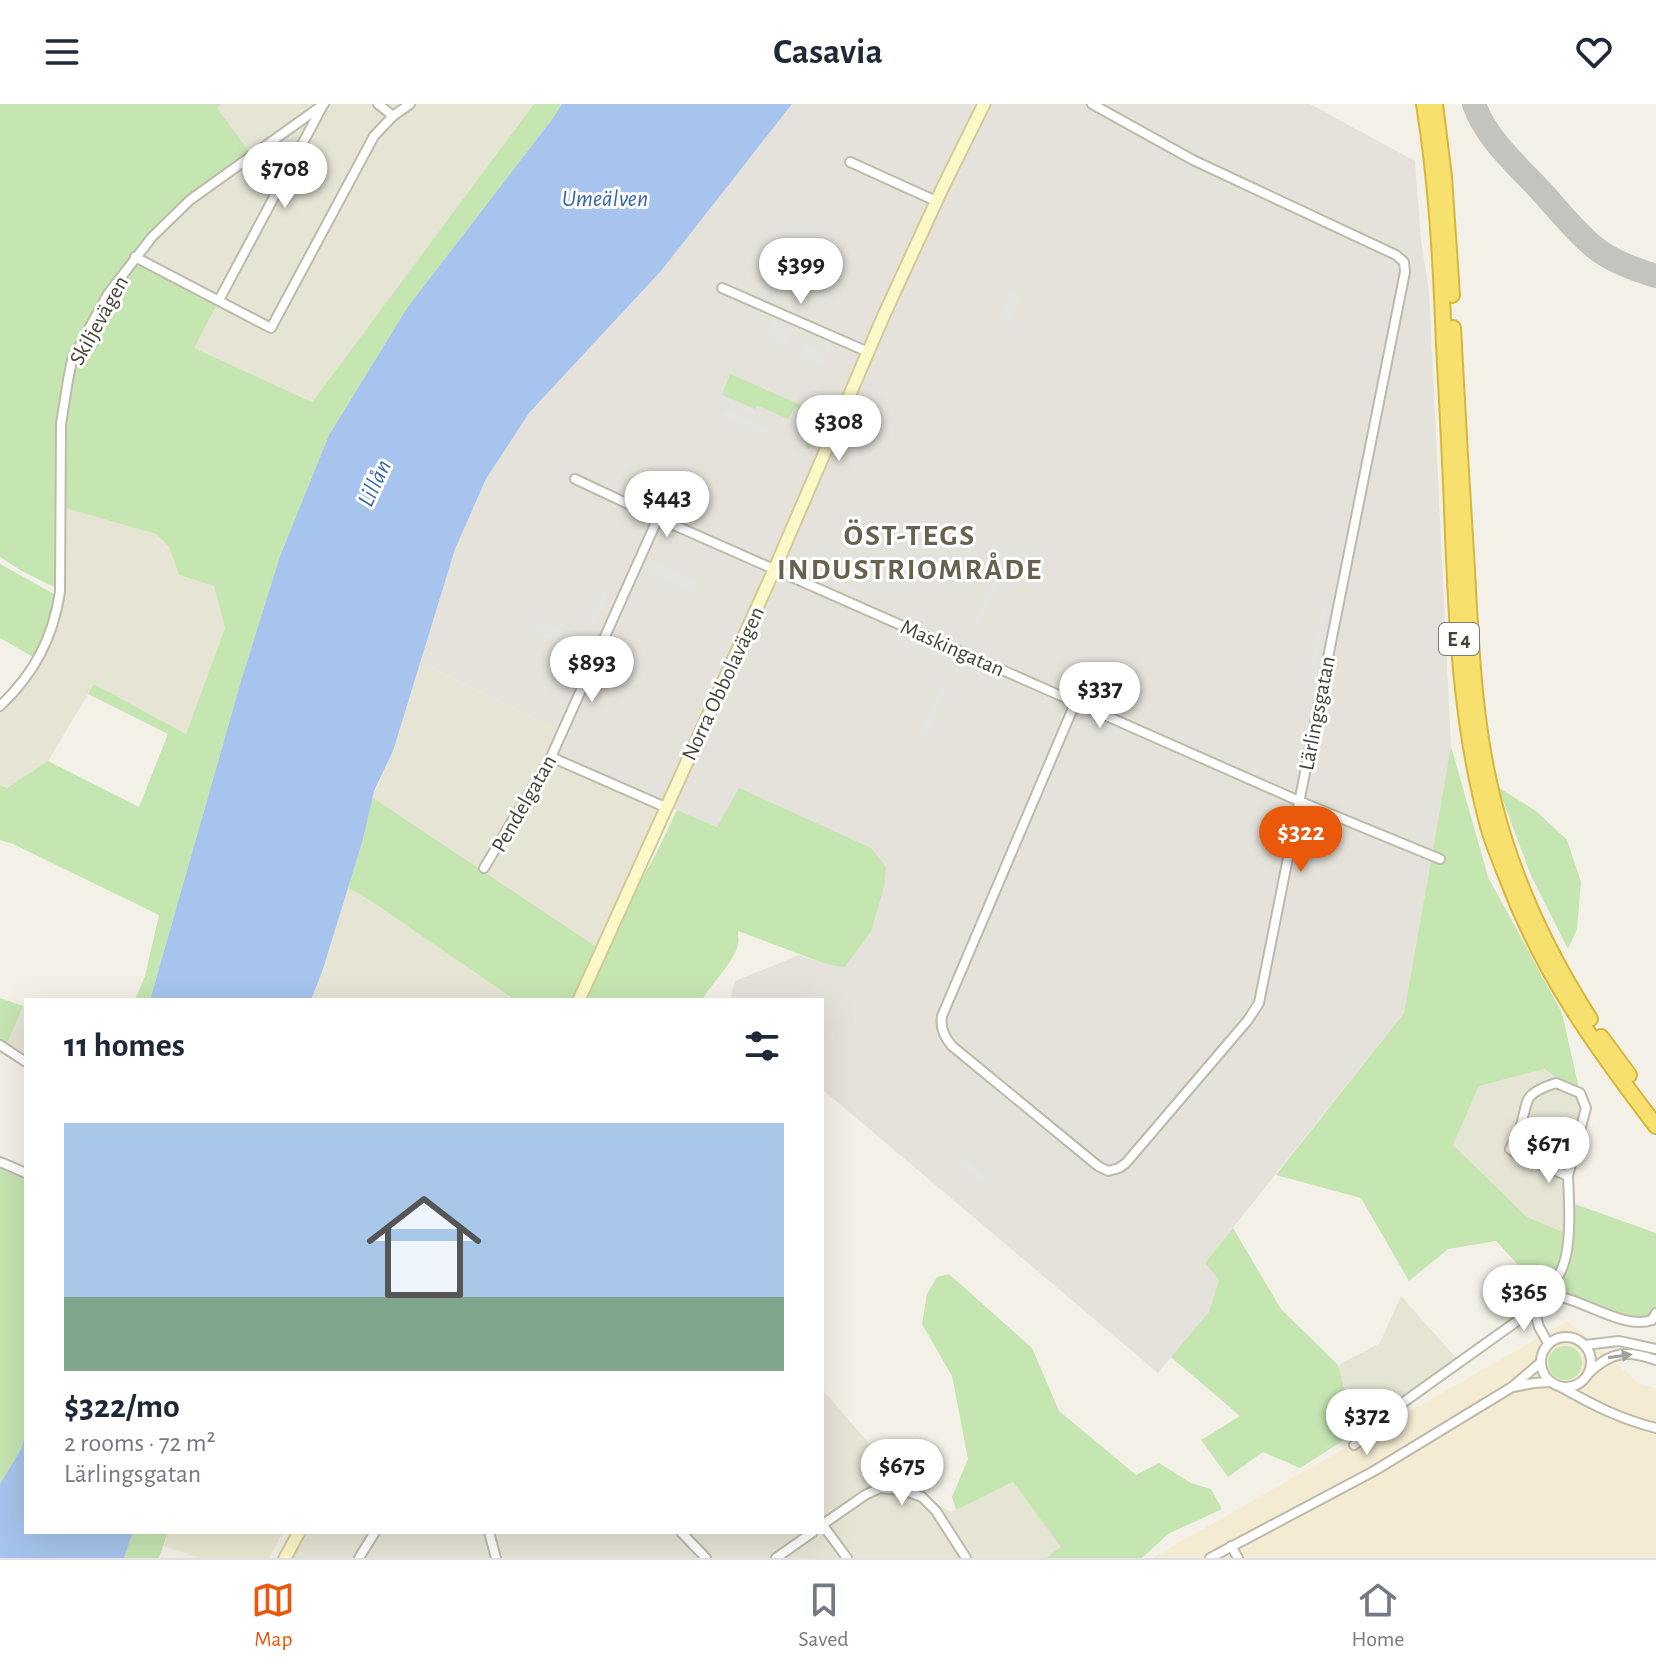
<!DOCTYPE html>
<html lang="en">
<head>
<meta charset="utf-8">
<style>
	:root { --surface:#fff; --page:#f6f6f7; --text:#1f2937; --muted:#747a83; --line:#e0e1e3; --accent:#ea580c }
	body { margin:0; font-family:"Alegreya Sans",sans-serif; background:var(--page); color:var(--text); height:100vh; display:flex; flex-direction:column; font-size:30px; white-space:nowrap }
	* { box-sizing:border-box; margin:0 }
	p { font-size:26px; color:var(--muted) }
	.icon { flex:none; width:44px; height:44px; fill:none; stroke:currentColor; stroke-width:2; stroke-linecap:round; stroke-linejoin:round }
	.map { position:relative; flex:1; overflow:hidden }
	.sheet { position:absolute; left:24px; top:894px; width:800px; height:536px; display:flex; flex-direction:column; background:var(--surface); border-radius:0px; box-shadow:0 8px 32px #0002 }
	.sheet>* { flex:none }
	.price { position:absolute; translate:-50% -68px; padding:0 18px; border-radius:28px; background:#fff; color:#222; font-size:26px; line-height:52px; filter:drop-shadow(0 2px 4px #0008) }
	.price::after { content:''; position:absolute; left:50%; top:48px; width:24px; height:18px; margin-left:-12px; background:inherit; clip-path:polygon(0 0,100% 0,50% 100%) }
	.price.selected { background:var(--accent); color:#fff }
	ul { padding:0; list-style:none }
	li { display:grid; align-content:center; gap:16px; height:424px; padding:0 40px }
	li span { display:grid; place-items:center; height:248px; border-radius:0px; color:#555 }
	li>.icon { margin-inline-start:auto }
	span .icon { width:144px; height:144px; fill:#fffc; stroke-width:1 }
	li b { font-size:34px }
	h2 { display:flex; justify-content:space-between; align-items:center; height:96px; padding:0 40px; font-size:34px }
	header { display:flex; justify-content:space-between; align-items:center; height:104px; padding:0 40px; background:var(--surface); font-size:36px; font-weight:700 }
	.tab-bar { display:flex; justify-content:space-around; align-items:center; height:112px; border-top:2px solid var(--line); background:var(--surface); font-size:22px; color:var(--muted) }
	.tab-bar a { display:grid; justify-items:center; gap:4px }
	.tab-bar .selected { color:var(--accent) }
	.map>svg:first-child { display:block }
</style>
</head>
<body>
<header><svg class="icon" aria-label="menu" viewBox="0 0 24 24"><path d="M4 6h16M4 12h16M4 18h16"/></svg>Casavia<svg class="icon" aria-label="heart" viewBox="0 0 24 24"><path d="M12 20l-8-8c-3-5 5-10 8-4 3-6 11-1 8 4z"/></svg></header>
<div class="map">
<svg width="1656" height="1454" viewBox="0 0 1656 1454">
	<rect width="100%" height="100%" fill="#f3f1e7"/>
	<g fill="#e6e4d5">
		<polygon points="221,0 534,0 312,298 194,244 135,153 217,3"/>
		<polygon points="65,404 156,430 169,443 179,471 214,482 225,524 186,630 94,580 48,657 7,684 0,681 0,607 21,587 35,568 52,537 64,489"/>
		<polygon points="419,558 562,627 551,653 660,706 601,846 372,693 393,647"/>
		<polygon points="347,783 374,799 515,896 311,896 322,867"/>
		<polygon points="23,902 26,904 26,953 7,940"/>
		<polygon points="1544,965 1580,989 1586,1004 1568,1072 1568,1131 1527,1113 1453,1041 1479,982"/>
		<polygon points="1401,1192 1457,1255 1366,1322 1347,1295 1338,1261 1380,1239"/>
		<polygon points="822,1285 905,1381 951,1408 1013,1378 1062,1443 1046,1454 286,1454 299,1428 822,1428"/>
	</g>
	<polygon fill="#f4ebd3" points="1568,1217 1640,1280 1656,1284 1656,1454 1152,1454"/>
	<polygon fill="#e5e2db" points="792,0 1310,0 1415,57 1421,136 1429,187 1451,642 1404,909 1205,1159 1219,1176 1209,1208 1158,1269 822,985 822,896 730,896 735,877 799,851 826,860 740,685 717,723 551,653 562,627 419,558 455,445 486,375 529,309 661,167"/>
	<polygon fill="#ebe8d1" points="168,1428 283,1428 269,1454 200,1454 164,1442"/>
	<g fill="#c5e5b1">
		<polygon points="0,0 221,0 217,4 252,52 190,96 135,153 219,196 194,244 312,298 534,0 562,0 553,14 407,204 329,331 280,452 241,577 150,896 135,896 145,872 159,811 13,740 0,736 0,681 7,684 48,657 139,703 168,630 88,590 94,580 186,630 225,524 214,482 179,471 169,443 156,430 65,404 61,392 56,484 22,467 0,453"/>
		<polygon points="730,270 824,311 809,345 805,343 809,334 806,332 814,311 795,303 788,315 759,302 757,302 755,305 722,291"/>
		<polygon points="0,460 56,491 45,534 35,554 0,534"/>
		<polygon points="1451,642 1488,773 1562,909 1580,989 1544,965 1479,982 1453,1041 1527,1113 1567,1130 1569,1098 1656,1129 1656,1209 1645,1218 1546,1191 1496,1137 1448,1145 1409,1177 1361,1094 1276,1071 1404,909"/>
		<polygon points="1498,683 1536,707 1567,736 1581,778 1577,825 1568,845 1531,772"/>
		<path d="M739,684L871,744L886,763L884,783L871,827L845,863L826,860L738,827C738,832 739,836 738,840C735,857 711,880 702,896H515L374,799L347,783L363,735L372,693L601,846L656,750L677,706L717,723Z"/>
		<polygon points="0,894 23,902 7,940 0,935"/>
		<polygon points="0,1058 26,1069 26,1328 21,1345 0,1380"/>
		<polygon points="1233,1124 1281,1205 1338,1261 1347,1295 1366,1322 1300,1364 1263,1348 1228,1373 1201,1336 1240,1312 1171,1253 1209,1208 1219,1176 1205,1159"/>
		<polygon points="949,1170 1032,1244 1059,1307 1136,1371 1159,1359 1191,1379 1211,1385 1222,1405 1168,1430 1142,1454 1046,1454 1061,1443 1013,1378 956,1406 952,1393 968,1355 952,1272 922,1220 927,1190 937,1173"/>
		<circle cx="1565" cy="1259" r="17"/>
		<polygon points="133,1428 168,1428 159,1454 124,1454"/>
	</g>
	<g fill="#e4e3df">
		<polygon points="1011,186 1022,192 1010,221 998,215"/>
		<polygon points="773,215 794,224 788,237 791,239 789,245 771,237 772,234 766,231"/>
		<polygon points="827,237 833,240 822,264 799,253 804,239 821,248"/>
		<polygon points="722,291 755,305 755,312 722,298"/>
		<polygon points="727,306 775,327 769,332 721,312"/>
		<polygon points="1006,447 1012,450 979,522 974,519"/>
		<polygon points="824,454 850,465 871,474 868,480 821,459"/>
		<polygon points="649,455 698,478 693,489 643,467"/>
		<polygon points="814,465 867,489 864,494 811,470"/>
		<polygon points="603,486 609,489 594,524 587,521"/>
		<polygon points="1322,500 1328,501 1314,574 1308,573"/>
		<polygon points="536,515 564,527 562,532 578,540 576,546 531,526"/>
		<polygon points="900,528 956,553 953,560 897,535"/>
		<polygon points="941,579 949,582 927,632 919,629"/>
		<polygon points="960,1051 990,1076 985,1081 955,1056"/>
	</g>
	<g fill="#a6c4ed">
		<polygon points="562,0 792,0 661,167 529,309 486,375 455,445 393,647 374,687 363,735 322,868 311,896 150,896 241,577 280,452 329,331 407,204 553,14"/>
		<polygon points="26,1328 26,1428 133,1428 124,1454 0,1454 0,1380 21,1345"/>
	</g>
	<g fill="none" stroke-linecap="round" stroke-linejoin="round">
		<path stroke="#c4c4be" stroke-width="24" d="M1474,0C1486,35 1518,62 1542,88C1559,107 1575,127 1594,143C1613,158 1634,165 1656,172"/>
		<defs>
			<g id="street">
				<polyline points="378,0 393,12"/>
				<polyline points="850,58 936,97"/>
				<polyline points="135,153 271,224 374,32 393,12 410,0"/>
				<polyline points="722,184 868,248"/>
				<polyline points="219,196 322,3"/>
				<polyline points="575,375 658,414 1299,697 1440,755"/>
				<path d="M1076,597L942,912C940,924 944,933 952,942L1098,1062L1108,1067L1119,1064L1126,1059L1248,916L1259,899L1405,168L1404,158L1396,151L1193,56L1092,0"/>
				<path d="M0,602C34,570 53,534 60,488L61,320L68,276L72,256L108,190L152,133L190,96L324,0"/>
				<polyline points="551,653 665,703"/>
				<polyline points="484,764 551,653 658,414"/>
				<polyline points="0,941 26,958"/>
				<path d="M1556,979L1580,989L1586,1004L1568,1072L1516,1050L1510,1045C1513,1039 1517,1033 1519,1027C1530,997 1519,991 1556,979Z"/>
				<polyline points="0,1058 26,1069"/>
				<path d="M1546,1191C1579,1191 1622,1227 1652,1216L1656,1209"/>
				<polyline points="1534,1205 1539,1223 1548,1239"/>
				<circle cx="1566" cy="1258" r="25"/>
				<polyline points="1585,1241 1619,1237 1656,1245"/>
				<path d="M1589,1269C1611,1247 1628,1246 1656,1256"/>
				<polyline points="1513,1283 1534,1279 1551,1278"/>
				<path d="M1561,1283C1593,1301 1620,1315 1656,1324"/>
				<path d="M1354,1341L1373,1327L1380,1315L1534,1205C1544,1193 1557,1178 1563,1162C1572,1138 1569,1097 1568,1072"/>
				<polyline points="822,1420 847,1454"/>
				<polyline points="822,1421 865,1391 880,1384 903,1386 922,1393 936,1407 966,1454"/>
				<polyline points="489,1428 496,1454"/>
				<polyline points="681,1428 706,1454"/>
				<polyline points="1231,1442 1238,1454"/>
				<polyline points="359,1454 375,1428"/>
				<polyline points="776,1454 813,1428"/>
				<polyline points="1210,1454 1374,1367 1512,1283 1540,1259"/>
			</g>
			<g id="secondary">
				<polyline points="579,896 775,464 884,211 942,85 984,0"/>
				<polyline points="285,1454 299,1428"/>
			</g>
			<g id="highway">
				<path d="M1424,0C1437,80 1441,161 1444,241C1447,296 1450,350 1452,405C1456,513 1460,624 1490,729C1495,744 1501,759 1507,774C1543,870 1595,942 1656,1022"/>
				<polyline points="1435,0 1444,73 1452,191"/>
				<path d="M1453,224C1457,305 1462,385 1467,466C1471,543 1474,620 1493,695C1512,773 1547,848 1590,915"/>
				<polyline points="1601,933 1629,971"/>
			</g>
		</defs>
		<use href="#street" stroke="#bebaaa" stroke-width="12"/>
		<use href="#secondary" stroke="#d1cb98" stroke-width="15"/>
		<use href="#highway" stroke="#d6b73d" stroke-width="18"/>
		<use href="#street" stroke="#fff" stroke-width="8"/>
		<use href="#secondary" stroke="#fcf8c7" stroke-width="11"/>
		<use href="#highway" stroke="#f7e06d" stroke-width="14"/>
	</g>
	<defs><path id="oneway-solid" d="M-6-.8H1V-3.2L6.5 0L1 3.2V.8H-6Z" transform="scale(2)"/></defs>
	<use fill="#a2a09a" href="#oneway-solid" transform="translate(1620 1252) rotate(-8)"/>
	<g text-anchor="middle" stroke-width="6" stroke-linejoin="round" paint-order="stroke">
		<rect fill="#fff" stroke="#7d7b72" stroke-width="2" x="1439" y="519" width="40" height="32" rx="6"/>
		<g font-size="20" font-weight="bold" fill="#454236">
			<text x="1459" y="542">E 4</text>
		</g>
		<g font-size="22" fill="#454236" stroke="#fff">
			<text transform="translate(98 216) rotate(-61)" y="8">Skiljevägen</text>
			<text transform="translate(953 543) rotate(24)" y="8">Maskingatan</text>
			<text transform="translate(722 579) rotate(-65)" y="8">Norra Obbolavägen</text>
			<text transform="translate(1316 609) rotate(-79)" y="8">Lärlingsgatan</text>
			<text transform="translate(523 699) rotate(-60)" y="8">Pendelgatan</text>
		</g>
		<g font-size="24" font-style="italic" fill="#3466ac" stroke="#fff">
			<text x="605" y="102">Umeälven</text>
			<text transform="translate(374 379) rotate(-65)" y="8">Lillån</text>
		</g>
		<g font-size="30" font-weight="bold" letter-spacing="2" fill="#68614e" stroke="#fff">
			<text x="910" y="441">ÖST-TEGS<tspan x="910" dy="34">INDUSTRIOMRÅDE</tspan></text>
		</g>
	</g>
</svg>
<b class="price" style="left:285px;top:106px">$708</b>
<b class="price" style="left:801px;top:202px">$399</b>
<b class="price" style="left:839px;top:359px">$308</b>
<b class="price" style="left:667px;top:435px">$443</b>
<b class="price" style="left:592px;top:600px">$893</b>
<b class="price" style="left:1100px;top:626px">$337</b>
<b class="price selected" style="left:1301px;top:770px">$322</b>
<b class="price" style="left:1549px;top:1081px">$671</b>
<b class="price" style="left:1524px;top:1229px">$365</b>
<b class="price" style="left:1367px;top:1353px">$372</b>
<b class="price" style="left:902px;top:1403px">$675</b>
<section class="sheet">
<h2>11 homes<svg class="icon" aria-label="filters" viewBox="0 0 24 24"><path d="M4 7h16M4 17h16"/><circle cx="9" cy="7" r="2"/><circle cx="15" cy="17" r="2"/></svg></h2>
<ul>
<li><span style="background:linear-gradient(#a9c7e8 70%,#7fa58c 0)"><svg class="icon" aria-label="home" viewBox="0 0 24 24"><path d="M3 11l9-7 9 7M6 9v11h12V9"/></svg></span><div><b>$322/mo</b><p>2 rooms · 72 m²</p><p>Lärlingsgatan</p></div></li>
</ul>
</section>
</div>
<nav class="tab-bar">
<a class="selected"><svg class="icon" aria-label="map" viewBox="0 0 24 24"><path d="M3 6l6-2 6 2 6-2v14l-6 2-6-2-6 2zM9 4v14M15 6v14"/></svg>Map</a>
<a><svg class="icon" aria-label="saved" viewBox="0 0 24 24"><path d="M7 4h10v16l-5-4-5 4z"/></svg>Saved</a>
<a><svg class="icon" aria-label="home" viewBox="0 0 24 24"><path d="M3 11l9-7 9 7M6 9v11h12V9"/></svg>Home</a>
</nav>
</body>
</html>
